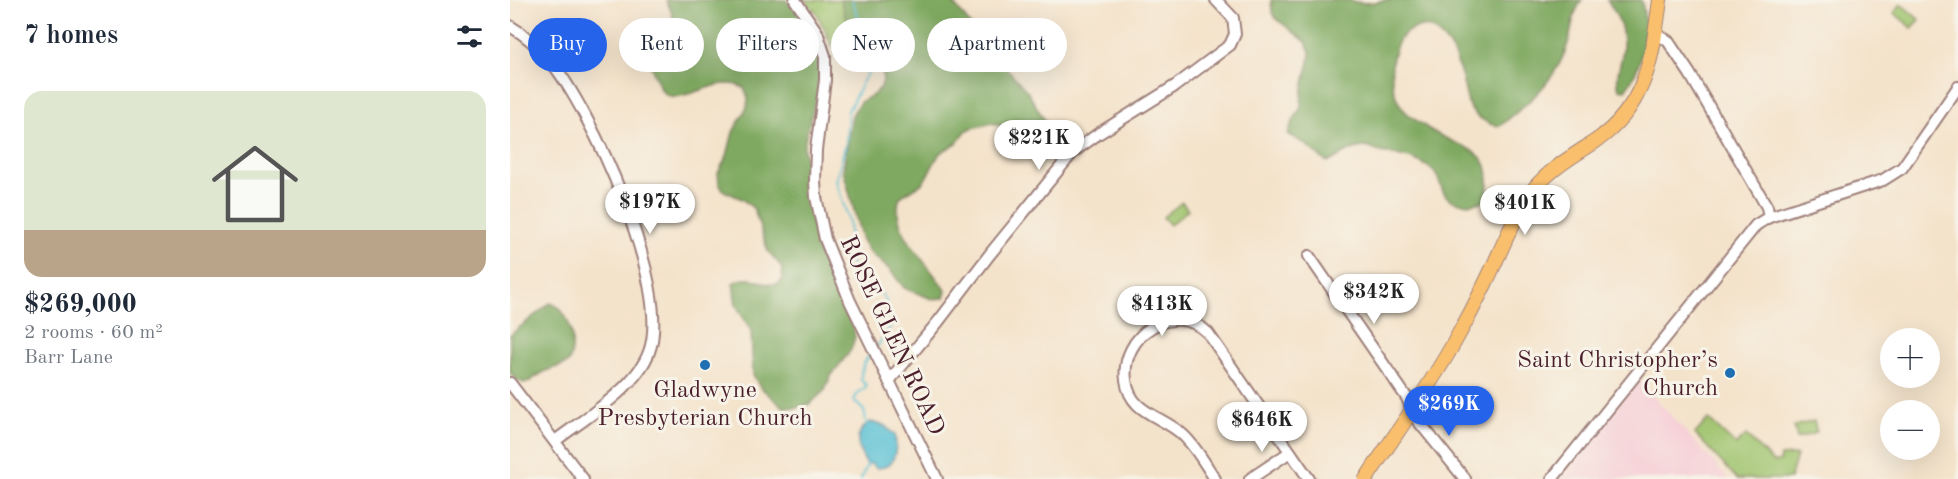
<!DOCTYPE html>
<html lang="en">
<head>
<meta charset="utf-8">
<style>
	:root { --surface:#fff; --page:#f6f6f7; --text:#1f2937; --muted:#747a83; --accent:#2563eb }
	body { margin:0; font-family:"Old Standard TT",serif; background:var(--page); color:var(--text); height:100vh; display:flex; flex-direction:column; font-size:22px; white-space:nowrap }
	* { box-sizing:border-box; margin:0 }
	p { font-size:20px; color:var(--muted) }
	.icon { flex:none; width:33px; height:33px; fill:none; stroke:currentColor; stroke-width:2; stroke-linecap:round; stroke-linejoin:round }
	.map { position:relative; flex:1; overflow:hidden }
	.details { display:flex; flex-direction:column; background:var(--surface); width:510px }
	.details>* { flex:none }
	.hud { position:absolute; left:18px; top:18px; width:570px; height:54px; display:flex; gap:12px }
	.buttons { position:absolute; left:1370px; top:328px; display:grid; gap:12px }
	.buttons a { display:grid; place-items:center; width:60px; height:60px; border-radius:50%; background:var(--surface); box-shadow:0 6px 24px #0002; font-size:30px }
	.price { position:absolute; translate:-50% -51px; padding:0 14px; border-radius:21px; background:#fff; color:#222; font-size:20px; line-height:39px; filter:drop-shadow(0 2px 3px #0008) }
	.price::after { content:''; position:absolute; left:50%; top:36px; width:18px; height:14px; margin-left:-9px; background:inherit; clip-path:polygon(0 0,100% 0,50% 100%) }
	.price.selected { background:var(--accent); color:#fff }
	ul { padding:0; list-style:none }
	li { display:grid; align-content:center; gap:12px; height:318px; padding:0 24px }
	li span { display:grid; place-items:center; height:186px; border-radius:18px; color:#555 }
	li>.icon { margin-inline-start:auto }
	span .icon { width:108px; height:108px; fill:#fffc; stroke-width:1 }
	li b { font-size:26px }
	h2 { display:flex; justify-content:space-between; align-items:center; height:72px; padding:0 24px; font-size:26px }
	.chip { padding:0 21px; border-radius:27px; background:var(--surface); box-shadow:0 6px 24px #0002; font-size:21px; line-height:54px }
	.chip.selected { background:var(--accent); color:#fff }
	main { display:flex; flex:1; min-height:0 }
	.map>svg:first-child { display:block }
</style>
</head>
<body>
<main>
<section class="details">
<h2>7 homes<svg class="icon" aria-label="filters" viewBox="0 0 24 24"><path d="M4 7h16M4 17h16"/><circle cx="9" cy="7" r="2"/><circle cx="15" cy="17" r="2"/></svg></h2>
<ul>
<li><span style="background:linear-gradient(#dfe7d0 75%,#b9a48a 0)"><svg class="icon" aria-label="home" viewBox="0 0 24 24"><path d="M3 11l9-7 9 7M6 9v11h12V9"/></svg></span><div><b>$269,000</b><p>2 rooms · 60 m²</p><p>Barr Lane</p></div></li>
</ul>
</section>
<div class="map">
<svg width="1448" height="479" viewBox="0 0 1448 479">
	<rect width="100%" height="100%" fill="#f7f3e8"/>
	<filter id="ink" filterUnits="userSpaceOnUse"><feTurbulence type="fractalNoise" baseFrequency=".0167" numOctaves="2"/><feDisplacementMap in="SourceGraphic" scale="12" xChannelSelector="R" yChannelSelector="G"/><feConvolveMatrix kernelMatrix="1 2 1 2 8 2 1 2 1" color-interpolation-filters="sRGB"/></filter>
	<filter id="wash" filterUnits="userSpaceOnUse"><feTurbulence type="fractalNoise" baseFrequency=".008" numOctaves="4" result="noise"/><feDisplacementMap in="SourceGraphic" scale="24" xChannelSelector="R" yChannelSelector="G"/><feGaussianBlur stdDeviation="1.35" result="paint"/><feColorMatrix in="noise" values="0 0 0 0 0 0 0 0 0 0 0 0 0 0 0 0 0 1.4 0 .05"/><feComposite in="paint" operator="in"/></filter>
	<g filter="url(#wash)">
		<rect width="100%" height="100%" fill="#f4e3cb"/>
		<polygon fill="#f6cfd6" points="1128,379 1219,479 1052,479"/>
		<g fill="#9fc36d" stroke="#74714c" stroke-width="1.5">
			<polygon points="294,0 406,0 322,46 306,12"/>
			<polygon points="1391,4 1410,20 1402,28 1384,13"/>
			<polygon points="672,202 678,210 660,225 653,217"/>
			<polygon points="1198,419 1226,445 1236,435 1263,462 1270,462 1270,456 1287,455 1280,479 1227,479 1185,434"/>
			<polygon points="1304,421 1307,433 1287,438 1284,426"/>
		</g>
		<g fill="#7fa960" stroke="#646446" stroke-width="1.5">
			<path d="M156,0H276C284,9 293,19 299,29C307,43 312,74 309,89C305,109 296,127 294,148L306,247L326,296L343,326L345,337L341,350L321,376L315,390L300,404L284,408L273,407L250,387L243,375L241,331L226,305L223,283C245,271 251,289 270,283L273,278L271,266L258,251L244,209L232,199L214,191L209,184L208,173L217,156L223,132L237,107L238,98L234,88C209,72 168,109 153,92C148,86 142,67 137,58L138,52L146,37L159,34L163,31C165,19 161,10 156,0Z"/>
			<path d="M331,0H441L476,45L517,91L543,134V138L533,141L483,123L462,128L456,131L447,143L430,153L413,183L390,197C380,225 407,252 422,272C426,277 429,282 434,287L436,291L434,298L422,299L394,288L380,270L360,253L352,240L333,170L342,115L350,102L363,95L371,87L373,80L372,65L367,53L348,38L341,28L335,16Z"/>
			<path d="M761,0H839C849,4 865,3 876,0H1072C1062,14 1063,25 1059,40C1049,78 1020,102 990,126C981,127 965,116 960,108C958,104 957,99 956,95C951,73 946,48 928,34C923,29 918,26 912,27C902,28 894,32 889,41C878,59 879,93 894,110C900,117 911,123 919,129C956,153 987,145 976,200C965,205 946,206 936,196C930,189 930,178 923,171C909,158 890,156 871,152C866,151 859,147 854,147C841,148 830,156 819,162L815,161L795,144L778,134L781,125L791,107L792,92L799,62L800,52L796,42L764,17L762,12Z"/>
			<path d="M1097,0H1131C1135,11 1134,23 1138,34L1135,35C1133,54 1127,75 1115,90L1109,89C1105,78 1110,67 1112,55C1116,35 1109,16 1097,0Z"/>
			<path d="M40,303C60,308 68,346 58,363C50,367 41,368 34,372C18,380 16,391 0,373V335Z"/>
		</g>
		<path fill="#57c0d4" stroke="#507080" stroke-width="1.5" d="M361,422L375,426L385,435C387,450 386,469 366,468L361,464L356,463C346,447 343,432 361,422Z"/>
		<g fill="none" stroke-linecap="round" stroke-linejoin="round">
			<g stroke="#57c0d4" stroke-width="2">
				<polyline points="342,0 348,17 367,33 372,39 373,47 371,55 354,79 338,111 336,143 326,181 339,221 341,264 346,272 364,283 375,299 380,311 380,327 366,348"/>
				<path d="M357,425L354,411L344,400L348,393L356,388V385L351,380C350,369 355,360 362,352"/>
				<polyline points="351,479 358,463"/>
			</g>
		</g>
	</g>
	<g filter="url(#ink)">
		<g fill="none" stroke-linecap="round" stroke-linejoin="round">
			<defs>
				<g id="minor">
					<polyline points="285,0 307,32 315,56 315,80 306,150 305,181 306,197 315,239 340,301 427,479"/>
					<path d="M0,26C15,35 27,45 38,58C81,108 163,289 139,352C126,388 75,418 45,441"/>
					<polyline points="1146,33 1158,41 1180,74 1257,207 1259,217"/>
					<polyline points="799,256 897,398 905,417 955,479"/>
					<polyline points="379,381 428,322 480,254 563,152 588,134 665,86 720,45 725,34 723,18 706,0"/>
					<polyline points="0,383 73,479"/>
					<path d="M705,479C695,464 686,447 673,435C652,415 620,414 616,380C610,336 663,299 698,333L799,479"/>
					<polyline points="740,479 780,452"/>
					<polyline points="1042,479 1246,225 1259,217 1373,180 1392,168 1448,87"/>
				</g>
				<path id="major" d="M856,479C886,433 919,388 945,341C956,322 966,303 975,284C989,256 1000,225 1017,198C1034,173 1058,159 1083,143C1136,108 1142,59 1150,0"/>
			</defs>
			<use href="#minor" stroke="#9f817b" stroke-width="14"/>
			<use href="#major" stroke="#9f817b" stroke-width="16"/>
			<use href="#minor" stroke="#fff" stroke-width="10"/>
			<use href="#major" stroke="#f9bf6d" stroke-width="14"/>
		</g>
	</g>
	<g fill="#1f6fb2" stroke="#f7f3e8" stroke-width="2">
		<circle cx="195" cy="365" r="6"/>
		<circle cx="1220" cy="373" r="6"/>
	</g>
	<g text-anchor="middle" stroke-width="6" stroke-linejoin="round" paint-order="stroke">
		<g font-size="24" fill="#4a1f2b" stroke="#f7f3e8">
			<text transform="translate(383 335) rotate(65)" y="8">ROSE GLEN ROAD</text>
		</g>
		<g font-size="24" fill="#4a1f2b" stroke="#f7f3e8" text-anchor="end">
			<text x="1208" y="367">Saint Christopher’s<tspan x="1208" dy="28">Church</tspan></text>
			<text x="195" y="397" text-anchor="middle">Gladwyne<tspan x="195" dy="28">Presbyterian Church</tspan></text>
		</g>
	</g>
</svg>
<div class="buttons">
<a>+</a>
<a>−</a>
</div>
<b class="price" style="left:529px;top:171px">$221K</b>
<b class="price" style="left:140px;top:235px">$197K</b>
<b class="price" style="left:1015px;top:236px">$401K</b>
<b class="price" style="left:864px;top:325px">$342K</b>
<b class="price" style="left:652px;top:337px">$413K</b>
<b class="price selected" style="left:939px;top:437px">$269K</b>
<b class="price" style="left:752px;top:453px">$646K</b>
<div class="hud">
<a class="chip selected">Buy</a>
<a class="chip">Rent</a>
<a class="chip">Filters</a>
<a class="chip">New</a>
<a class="chip">Apartment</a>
</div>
</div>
</main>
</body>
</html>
